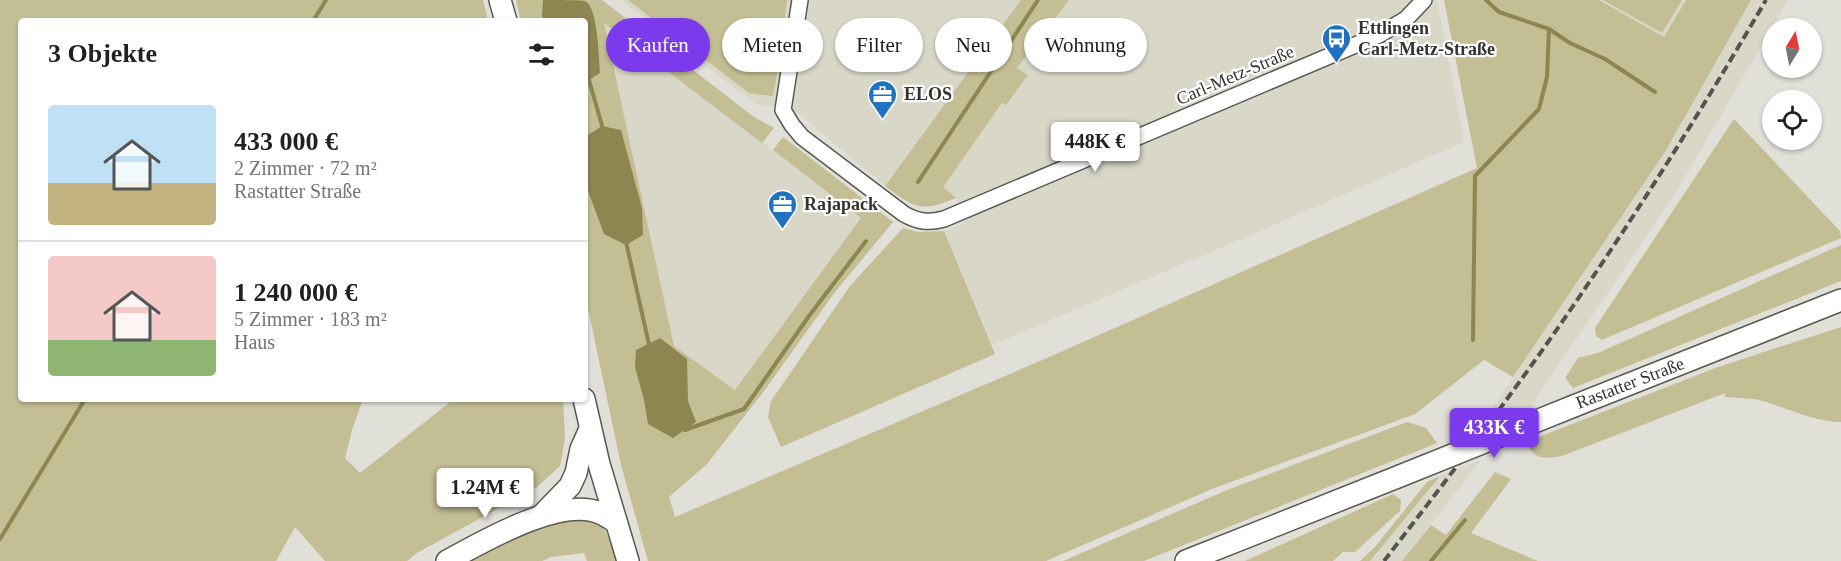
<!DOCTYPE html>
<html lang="de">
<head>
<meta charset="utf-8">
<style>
	:root { --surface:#fff; --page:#f6f6f6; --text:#202124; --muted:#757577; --line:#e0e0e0; --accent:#7c3aed }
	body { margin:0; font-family:"Times New Roman",serif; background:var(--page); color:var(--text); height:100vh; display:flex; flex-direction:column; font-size:22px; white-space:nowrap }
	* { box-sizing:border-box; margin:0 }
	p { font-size:20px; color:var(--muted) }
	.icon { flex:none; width:33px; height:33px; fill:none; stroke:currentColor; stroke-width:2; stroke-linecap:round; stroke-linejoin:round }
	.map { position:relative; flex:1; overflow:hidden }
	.panel { position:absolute; left:18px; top:18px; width:570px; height:384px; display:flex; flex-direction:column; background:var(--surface); border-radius:6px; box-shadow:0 2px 4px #0004 }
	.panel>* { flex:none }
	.hud { position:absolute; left:606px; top:18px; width:570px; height:54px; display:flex; gap:12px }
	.needle { width:39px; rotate:10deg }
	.buttons { position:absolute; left:1762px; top:18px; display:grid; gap:12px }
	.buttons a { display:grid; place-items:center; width:60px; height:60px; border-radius:50%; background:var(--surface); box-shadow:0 2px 4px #0004; font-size:30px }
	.price { position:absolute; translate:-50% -51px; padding:0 14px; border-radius:6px; background:#fff; color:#222; font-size:20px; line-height:39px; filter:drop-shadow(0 2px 3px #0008) }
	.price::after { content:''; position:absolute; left:50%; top:36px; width:18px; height:14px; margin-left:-9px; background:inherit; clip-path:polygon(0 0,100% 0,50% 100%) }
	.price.current { background:var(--accent); color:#fff }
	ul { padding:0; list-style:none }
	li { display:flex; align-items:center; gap:18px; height:150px; padding:0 30px }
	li+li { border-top:2px solid var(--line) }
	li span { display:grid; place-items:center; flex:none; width:168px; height:120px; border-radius:6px; color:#555 }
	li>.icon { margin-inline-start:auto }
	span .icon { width:72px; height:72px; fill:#fffc; stroke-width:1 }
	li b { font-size:26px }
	h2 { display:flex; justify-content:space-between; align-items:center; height:72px; padding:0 30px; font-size:26px }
	.pill { padding:0 21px; border-radius:27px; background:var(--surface); box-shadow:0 2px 4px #0004; font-size:21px; line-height:54px }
	.pill.current { background:var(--accent); color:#fff }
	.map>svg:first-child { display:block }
</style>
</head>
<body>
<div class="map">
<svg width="1841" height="561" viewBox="0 0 1841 561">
	<rect width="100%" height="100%" fill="#e0dfd8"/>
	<g fill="#d9d7c8">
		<polygon points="621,0 1021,0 885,186 792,108 757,105"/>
		<polygon points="1069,0 1437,0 1464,142 1246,237 992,345 944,231 964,224 956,198 942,187 1002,102 1006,105 1028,75 1017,68"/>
		<polygon points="1599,0 1686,0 1664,37"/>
		<polygon points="1751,0 1788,0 1678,189 1529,409 1474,436 1665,152"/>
		<polygon points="604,22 862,218 736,390 674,346"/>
		<polygon points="1481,460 1402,561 1370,561 1440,476"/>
	</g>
	<g fill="#c3be94">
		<polygon points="0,0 483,0 488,21 21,21 21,399 363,399 352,430 345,458 360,473 454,399 563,399 565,439 560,466 537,487 417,553 407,561 325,561 295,527 276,561 0,561"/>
		<polygon points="516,0 602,0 754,117 774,128 762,143 604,23 674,346 735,390 861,218 773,150 783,137 893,222 835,292 764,391 707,464 669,497 675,517 1040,361 1477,168 1444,0 1599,0 1664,37 1686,0 1751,0 1665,152 1513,377 1484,360 1415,414 1212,489 1046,561 648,561 621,465 585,294 585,21 521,21"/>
		<polygon points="628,0 787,0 779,64 773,96 749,93"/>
		<path d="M1021,0H1069L1017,68L1028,75L1006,105L1002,103L943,187L956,198C920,213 915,208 885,186Z"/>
		<polygon points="1603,0 1682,0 1662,33"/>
		<polygon points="1734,119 1840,231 1841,238 1602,340 1596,336 1595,328"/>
		<polygon points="903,228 918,232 944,231 995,354 781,447 768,417 771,401 850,286"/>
		<polygon points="1841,245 1841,281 1573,388 1565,378 1578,358 1598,353"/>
		<path d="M1841,327V422C1811,422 1783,405 1754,399C1744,398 1734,398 1725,397V393L1562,456C1544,459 1534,460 1526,442L1718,367Z"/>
		<polygon points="1407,422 1426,428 1437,443 1144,561 1063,561 1227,490"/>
		<polygon points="1495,472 1511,479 1471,533 1538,561 1402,561 1431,525 1446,535"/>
		<polygon points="1440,476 1370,561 1360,561 1375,547 1427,482"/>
		<polygon points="1393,494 1401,500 1400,511 1355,552 1343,552 1333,561 1245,561"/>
		<polygon points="583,514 598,521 607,534 617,561 587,561 584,553 551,557 542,561 465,561 528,532"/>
	</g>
	<g fill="#8d8651">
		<path d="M543,0C553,0 577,0 585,1C598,7 599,59 600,73L589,80H585V21H543L542,15Z"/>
		<polygon points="602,126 621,130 642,208 643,235 626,245 604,234 585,183 585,137"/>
		<polygon points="660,338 687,359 688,401 696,422 673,438 648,424 644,400 635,367 636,350"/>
	</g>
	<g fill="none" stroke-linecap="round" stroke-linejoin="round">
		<g stroke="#8d8651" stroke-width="4">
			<polyline points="1486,0 1499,12 1549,29 1570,43 1605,59 1655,92"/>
			<polyline points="313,21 326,0"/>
			<polyline points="589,80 603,129"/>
			<polyline points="918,182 1038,0"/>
			<polyline points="626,242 650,349"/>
			<polyline points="1473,340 1475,176 1539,109 1547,77 1549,29"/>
			<polyline points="684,427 685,430 744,409 809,316 866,241"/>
			<polyline points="0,539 85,399"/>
			<polyline points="1431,561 1465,520"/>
		</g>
		<defs>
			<path id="minor" d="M800,0L783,110L792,125L802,137L904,214C918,222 929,223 944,219L1379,35L1406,19L1424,0"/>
			<g id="secondary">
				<polyline points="500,0 506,21"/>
				<polyline points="584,399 599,464 628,561"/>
				<polyline points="1574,406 1841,300"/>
				<polyline points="542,515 570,486 576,473 581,449 590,429"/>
				<path d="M447,561C483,542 559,496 600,513C605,515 610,519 616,522"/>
				<polyline points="1186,561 1400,476"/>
			</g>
		</defs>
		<use href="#minor" stroke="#595952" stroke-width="18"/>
		<use href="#secondary" stroke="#595952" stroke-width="24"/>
		<use href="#minor" stroke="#fff" stroke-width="15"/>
		<use href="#secondary" stroke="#fff" stroke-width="21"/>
		<path stroke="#53534f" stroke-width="4" stroke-dasharray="9 4.5" stroke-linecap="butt" d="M1384,561C1441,487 1499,412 1553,335C1629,226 1699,115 1766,0"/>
		<defs>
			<polyline id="secondary-bridge" points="1400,476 1574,406"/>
		</defs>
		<use href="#secondary-bridge" stroke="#595952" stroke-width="24" stroke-linecap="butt"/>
		<use href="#secondary-bridge" stroke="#fff" stroke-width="21"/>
	</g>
	<defs>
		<symbol id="bus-pin" viewBox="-11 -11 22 30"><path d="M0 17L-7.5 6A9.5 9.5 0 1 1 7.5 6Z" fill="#2072c1" stroke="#fff"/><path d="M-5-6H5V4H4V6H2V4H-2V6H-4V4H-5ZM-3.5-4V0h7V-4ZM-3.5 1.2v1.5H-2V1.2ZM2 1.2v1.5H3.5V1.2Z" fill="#fff"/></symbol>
		<symbol id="office-pin" viewBox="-11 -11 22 30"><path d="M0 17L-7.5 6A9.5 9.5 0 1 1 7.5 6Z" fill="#2072c1" stroke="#fff"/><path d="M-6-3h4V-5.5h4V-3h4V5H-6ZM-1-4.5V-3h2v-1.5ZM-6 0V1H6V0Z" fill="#fff"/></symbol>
	</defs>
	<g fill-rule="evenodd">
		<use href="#bus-pin" x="1320" y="22" width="33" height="45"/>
		<use href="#office-pin" x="866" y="78" width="33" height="45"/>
		<use href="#office-pin" x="766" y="188" width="33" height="45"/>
	</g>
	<g text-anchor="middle" stroke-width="4.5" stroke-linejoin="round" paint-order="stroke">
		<g font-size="18" font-weight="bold" fill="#333330" stroke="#fff" text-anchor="start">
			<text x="1358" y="34">Ettlingen<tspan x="1358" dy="21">Carl-Metz-Straße</tspan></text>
			<text x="904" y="100">ELOS</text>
			<text x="804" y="210">Rajapack</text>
		</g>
		<g font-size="18" fill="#333330" stroke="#fff">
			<text transform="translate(1235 75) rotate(-23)" y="6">Carl-Metz-Straße</text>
			<text transform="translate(1630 383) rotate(-21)" y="6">Rastatter Straße</text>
		</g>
	</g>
</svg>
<div class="buttons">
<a><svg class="needle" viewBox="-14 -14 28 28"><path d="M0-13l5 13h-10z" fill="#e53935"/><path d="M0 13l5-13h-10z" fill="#757577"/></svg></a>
<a><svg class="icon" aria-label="locate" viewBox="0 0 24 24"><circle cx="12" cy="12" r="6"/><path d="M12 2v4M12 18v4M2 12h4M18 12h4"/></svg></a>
</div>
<b class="price" style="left:1095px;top:173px">448K €</b>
<b class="price current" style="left:1494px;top:459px">433K €</b>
<b class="price" style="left:485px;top:519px">1.24M €</b>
<div class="hud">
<a class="pill current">Kaufen</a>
<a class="pill">Mieten</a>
<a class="pill">Filter</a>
<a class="pill">Neu</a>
<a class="pill">Wohnung</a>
</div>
<section class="panel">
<h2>3 Objekte<svg class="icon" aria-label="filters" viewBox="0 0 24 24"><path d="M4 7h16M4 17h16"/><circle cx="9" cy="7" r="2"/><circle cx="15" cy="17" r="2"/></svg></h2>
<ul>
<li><span style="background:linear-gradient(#bfe0f5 65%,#c2b280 0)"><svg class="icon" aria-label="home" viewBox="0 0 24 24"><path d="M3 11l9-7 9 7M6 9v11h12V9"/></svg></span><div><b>433 000 €</b><p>2 Zimmer · 72 m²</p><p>Rastatter Straße</p></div></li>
<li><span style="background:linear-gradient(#f6c9c9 70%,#8fb573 0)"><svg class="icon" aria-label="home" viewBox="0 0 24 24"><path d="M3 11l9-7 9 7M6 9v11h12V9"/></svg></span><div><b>1 240 000 €</b><p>5 Zimmer · 183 m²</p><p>Haus</p></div></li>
</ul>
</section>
</div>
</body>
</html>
